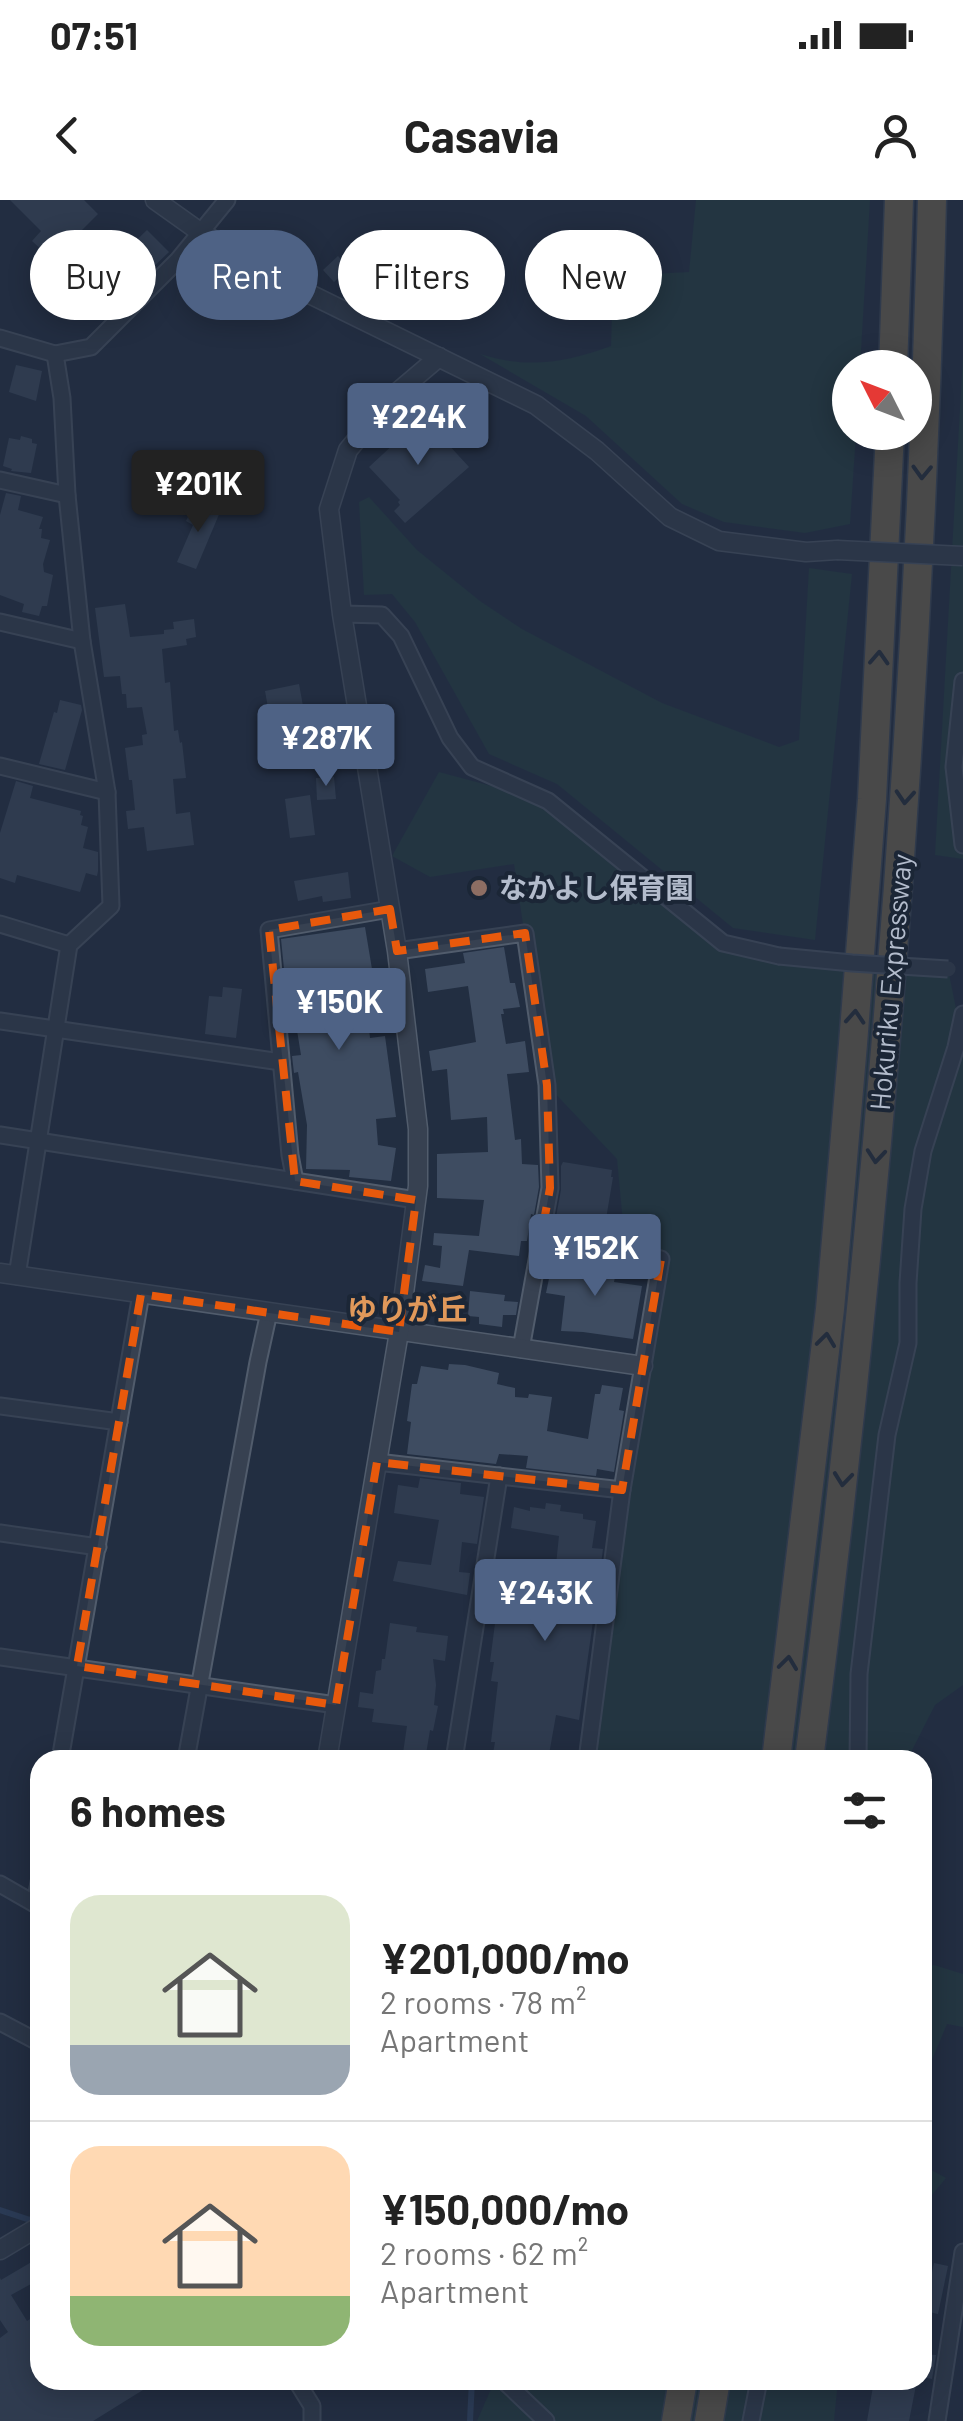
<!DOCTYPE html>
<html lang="en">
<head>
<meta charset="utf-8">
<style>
	:root { --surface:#fff; --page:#f6f6f6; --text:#222; --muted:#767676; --line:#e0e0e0; --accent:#4e6285 }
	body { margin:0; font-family:Barlow,"Noto Sans JP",sans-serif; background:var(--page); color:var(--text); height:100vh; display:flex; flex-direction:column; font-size:38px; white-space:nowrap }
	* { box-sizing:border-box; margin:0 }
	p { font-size:32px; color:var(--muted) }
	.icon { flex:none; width:55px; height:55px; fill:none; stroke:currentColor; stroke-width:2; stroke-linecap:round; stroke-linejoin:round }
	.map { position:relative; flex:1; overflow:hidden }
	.drawer { position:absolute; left:30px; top:1550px; width:902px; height:640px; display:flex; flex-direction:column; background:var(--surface); border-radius:30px; box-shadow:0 5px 25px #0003 }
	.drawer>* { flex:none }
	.hud { position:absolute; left:30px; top:30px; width:905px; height:90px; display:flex; gap:20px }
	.needle { width:65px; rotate:312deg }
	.fabs { position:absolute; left:832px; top:150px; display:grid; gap:20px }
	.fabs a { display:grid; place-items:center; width:100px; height:100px; border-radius:50%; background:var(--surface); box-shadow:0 5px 25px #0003; font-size:50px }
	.price { position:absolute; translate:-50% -85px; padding:0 22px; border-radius:10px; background:var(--accent); color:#fff; font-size:32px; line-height:65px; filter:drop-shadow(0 2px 5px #0008) }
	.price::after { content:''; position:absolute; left:50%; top:60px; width:30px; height:22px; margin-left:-15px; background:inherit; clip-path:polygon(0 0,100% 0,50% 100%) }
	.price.on { background:#222; color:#fff }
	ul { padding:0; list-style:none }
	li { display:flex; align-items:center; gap:30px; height:250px; padding:0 40px }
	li+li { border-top:2px solid var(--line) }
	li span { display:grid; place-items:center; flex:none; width:280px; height:200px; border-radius:30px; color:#555 }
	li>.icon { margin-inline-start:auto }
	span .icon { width:120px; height:120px; fill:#fffc; stroke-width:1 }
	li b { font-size:42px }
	h2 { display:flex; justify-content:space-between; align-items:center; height:120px; padding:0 40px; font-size:42px }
	.tag { padding:0 35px; border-radius:45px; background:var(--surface); box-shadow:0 5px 25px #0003; font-size:35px; line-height:90px }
	.tag.on { background:var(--accent); color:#fff }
	.status { display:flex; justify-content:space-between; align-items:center; height:70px; padding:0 50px; background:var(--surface); direction:ltr }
	.status svg { height:28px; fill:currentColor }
	header { display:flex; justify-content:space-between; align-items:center; height:130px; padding:0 40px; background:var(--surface); font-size:45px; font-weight:700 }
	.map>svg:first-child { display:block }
</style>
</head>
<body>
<div class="status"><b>07:51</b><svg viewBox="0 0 49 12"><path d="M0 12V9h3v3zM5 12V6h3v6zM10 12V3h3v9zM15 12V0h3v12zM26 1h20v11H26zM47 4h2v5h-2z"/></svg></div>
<header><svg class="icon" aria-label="back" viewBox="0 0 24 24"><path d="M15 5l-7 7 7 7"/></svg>Casavia<svg class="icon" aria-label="person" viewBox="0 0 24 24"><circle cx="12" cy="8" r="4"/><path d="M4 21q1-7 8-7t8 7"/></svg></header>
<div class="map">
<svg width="963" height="2221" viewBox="0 0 963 2221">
	<rect width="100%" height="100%" fill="#222e41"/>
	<g fill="#243e42">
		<path d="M696,0H870L860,167L850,168V232L856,233L850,324L805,333L724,322L682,304L586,216L480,154C528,169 564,163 611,146L613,76L689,72Z"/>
		<polygon points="963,155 963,659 935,655"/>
		<polygon points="369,297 417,350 480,401 522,429 662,503 779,547 799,540 809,368 852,374 815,740 733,728 557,584 489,554 415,422 392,394 364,395 359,302"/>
		<polygon points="439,572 548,601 723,743 948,769 963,843 963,1485 935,1505 907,1560 587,1560 661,1060 626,1055 617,959 547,885 514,664 430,677 392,656"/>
		<polygon points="934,1765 963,1774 963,1827 947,1824 923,1881 923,1767"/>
		<polygon points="922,1965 946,1978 932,1995 923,1995"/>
		<polygon points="495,2180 838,2180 834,2221 477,2221"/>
	</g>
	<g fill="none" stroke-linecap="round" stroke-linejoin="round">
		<g stroke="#34496a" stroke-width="6">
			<polyline points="0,2010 30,2020 40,2013"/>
			<polyline points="470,2221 472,2180"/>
		</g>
	</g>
	<g fill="#3e4c61">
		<polygon points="10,0 84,0 98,14 77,35 100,60 71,86 53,68 57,64 32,41 41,31"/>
		<polygon points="147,30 169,52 148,72 144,68 138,73 134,69 120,83 107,69"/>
		<polygon points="338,56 349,68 334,82 323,70"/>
		<polygon points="16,165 42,171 36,201 9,192"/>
		<polygon points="423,217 469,267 405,323 394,311 400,305 398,302 400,300 369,267"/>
		<polygon points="21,236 32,239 32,243 37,244 31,273 11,271 12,269 3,266 9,238 20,240"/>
		<polygon points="6,293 21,296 18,310 43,317 39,329 42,329 41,338 50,340 43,364 44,372 53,375 47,406 42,406 39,416 22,412 24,404 0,395 0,315"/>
		<polygon points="200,304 220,312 196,369 177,362 193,325 186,321 192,308 198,310"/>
		<polygon points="125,404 130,437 164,434 164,430 174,429 173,422 194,419 196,437 186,439 187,445 162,449 165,483 170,482 174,531 178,530 180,543 182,542 186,578 173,579 176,614 190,612 194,645 147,651 144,627 128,629 126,611 135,610 132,580 129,580 125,548 143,545 142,535 147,534 142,507 127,508 126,494 122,494 120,476 104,477 95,408"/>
		<polygon points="299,484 303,506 269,513 265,491"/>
		<polygon points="60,500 81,505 82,510 65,570 39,564 54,512 57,513"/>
		<polygon points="334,577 336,599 317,600 316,578"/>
		<polygon points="16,581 33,586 30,598 81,611 80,615 83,616 81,625 88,627 83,648 98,652 98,671 97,676 86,673 80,692 17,675 15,683 0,678 0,633"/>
		<polygon points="310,595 315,635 290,638 285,599"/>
		<polygon points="348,672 351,698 323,702 322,696 298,701 294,681"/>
		<polygon points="365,727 376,793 379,793 381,808 367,810 370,838 385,836 396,917 376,919 378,945 396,948 391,981 349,977 350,970 306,969 307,925 298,872 294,873 292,856 301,855 295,818 289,819 281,739"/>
		<polygon points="504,747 510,783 515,783 520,807 503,809 504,814 501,814 506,844 525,841 529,872 507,874 515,940 521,939 522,964 538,965 539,987 534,1015 531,1014 527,1041 521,1041 519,1056 469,1050 463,1086 422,1081 425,1065 440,1068 442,1046 433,1045 434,1033 479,1036 484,1000 437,998 437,954 488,952 487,917 451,920 447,869 432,871 429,851 476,842 468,786 428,792 425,769 465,763 463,753"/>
		<polygon points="223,787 242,789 236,838 205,834 209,796 222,797"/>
		<polygon points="563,962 612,970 611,977 613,977 604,1031 595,1029 594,1033 570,1028 571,1019 556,1017 561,990 561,966"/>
		<polygon points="562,1060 617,1067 614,1082 642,1086 633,1139 583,1132 561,1131 565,1096 546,1093 552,1064 561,1065"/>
		<polygon points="470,1091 505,1095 504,1101 518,1102 516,1115 503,1115 502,1127 479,1124 479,1117 468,1116"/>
		<polygon points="449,1164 465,1165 499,1173 497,1184 515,1188 515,1197 528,1198 529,1194 552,1197 547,1231 588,1239 595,1194 600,1194 602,1185 623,1188 619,1210 624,1211 614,1272 597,1269 596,1276 526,1268 528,1256 499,1254 496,1264 407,1254 411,1222 407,1221 412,1184 417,1184 421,1166 448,1170"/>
		<polygon points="420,1278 461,1283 460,1294 484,1297 477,1344 462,1342 459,1372 470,1373 467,1395 393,1381 398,1361 431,1365 439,1320 394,1313 398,1285 418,1288"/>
		<polygon points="546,1303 561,1305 560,1311 583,1314 583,1319 596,1321 592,1348 603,1349 601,1364 585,1362 580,1391 597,1393 579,1520 556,1515 548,1560 492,1560 495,1542 491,1542 498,1482 491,1481 494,1462 490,1462 496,1416 511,1418 513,1406 551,1413 559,1336 511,1328 514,1307 530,1311 530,1307 545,1309"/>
		<polygon points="390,1423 417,1427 416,1432 448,1436 445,1461 433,1459 436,1485 434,1505 438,1506 433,1531 430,1530 425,1560 402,1560 407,1526 372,1522 374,1509 358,1507 360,1492 373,1494 376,1471 381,1470 382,1459 385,1459"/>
		<polygon points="40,2057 40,2079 11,2095 27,2121 40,2113 40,2180 159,2180 93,2221 0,2221 0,2138 8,2132 0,2120 0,2078 1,2080"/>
		<polygon points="934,2063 948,2066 938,2114 925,2111 927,2098 922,2097 922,2076 931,2077"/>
		<polygon points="922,2154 936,2155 932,2179 922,2177"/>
		<polygon points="886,2180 917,2180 909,2221 867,2221 874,2181 885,2184"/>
	</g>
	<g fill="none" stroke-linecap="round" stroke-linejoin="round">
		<defs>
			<g id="minor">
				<polyline points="0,138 55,154 91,147 178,60 227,0"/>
				<polyline points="0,280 67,295"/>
				<polyline points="342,414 382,415 401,436 450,538 472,567 548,601 723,743 779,756"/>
				<polyline points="0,422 82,441"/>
				<polyline points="963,481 954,567 963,645"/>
				<polyline points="0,566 107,592"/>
				<polyline points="0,724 69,745"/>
				<polyline points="397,751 525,733 547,885 550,988 521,1149"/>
				<polyline points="0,821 281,862"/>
				<polyline points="0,935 416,1000"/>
				<polyline points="295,981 290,955 269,730 390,709"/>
				<polyline points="540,1043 661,1059 622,1290 587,1560"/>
				<polyline points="17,1076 69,745 111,706 107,592 82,441 67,295 62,198 55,154"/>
				<polyline points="0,1206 119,1222"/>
				<polyline points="377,1262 622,1290"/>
				<polyline points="0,1333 98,1347"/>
				<polyline points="0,1457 336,1505"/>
				<polyline points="60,1560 141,1094"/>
				<polyline points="186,1560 258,1162 269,1112"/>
				<polyline points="454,1560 499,1276"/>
				<polyline points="858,1560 859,1474 887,1235 908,1143 908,1083 913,1009 923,951 956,847 963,814"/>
				<polyline points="0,1684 40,1707"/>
				<polyline points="35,1704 40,1677"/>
				<polyline points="0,1822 40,1843"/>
				<polyline points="296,2180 312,2206 312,2221"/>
				<polyline points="503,2180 546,2221"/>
				<polyline points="751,2221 759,2180"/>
				<polyline points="937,2221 963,2052"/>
			</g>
			<g id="tertiary">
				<polyline points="155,0 200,32 279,79 536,205 597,251 670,317 719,341 806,352 837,350"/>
				<polyline points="0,1073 643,1166"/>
				<polyline points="327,1560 399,1132 418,986 418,929 397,751 342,414 329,309 348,250 393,196 439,157"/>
				<polyline points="0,2050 40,2026"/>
			</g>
			<g id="motorway">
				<polyline points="893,168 899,0"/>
				<polyline points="776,1560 830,1109 853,844 872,599 890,232"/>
				<path d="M809,1560C876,1042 919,522 932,0"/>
				<polyline points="676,2221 683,2180"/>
				<polyline points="709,2221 716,2180"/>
			</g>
		</defs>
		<use href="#minor" stroke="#515c6c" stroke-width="19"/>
		<use href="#tertiary" stroke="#515c6c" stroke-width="21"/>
		<use href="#motorway" stroke="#3e4959" stroke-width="31"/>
		<use href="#minor" stroke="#374151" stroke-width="15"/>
		<use href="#tertiary" stroke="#374151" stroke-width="18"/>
		<use href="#motorway" stroke="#786a53" stroke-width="28"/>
		<defs>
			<polyline id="minor-bridge" points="779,756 852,763 948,769"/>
			<polyline id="tertiary-bridge" points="837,350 963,356"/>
		</defs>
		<use href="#minor-bridge" stroke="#515c6c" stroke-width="19" stroke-linecap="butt"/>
		<use href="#tertiary-bridge" stroke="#515c6c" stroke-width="21" stroke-linecap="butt"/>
		<use href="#minor-bridge" stroke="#374151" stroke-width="15"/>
		<use href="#tertiary-bridge" stroke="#374151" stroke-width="18"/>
	</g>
	<defs><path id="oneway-chevron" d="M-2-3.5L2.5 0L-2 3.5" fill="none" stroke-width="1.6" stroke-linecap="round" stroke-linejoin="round" transform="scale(2.5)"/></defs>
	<g stroke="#242d39">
		<use href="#oneway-chevron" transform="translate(922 272) rotate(92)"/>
		<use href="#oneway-chevron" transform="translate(879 458) rotate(-87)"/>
		<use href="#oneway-chevron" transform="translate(905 597) rotate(94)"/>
		<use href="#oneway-chevron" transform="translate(855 817) rotate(-86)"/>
		<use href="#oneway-chevron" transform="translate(876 956) rotate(95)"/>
		<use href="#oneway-chevron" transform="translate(826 1140) rotate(-83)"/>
		<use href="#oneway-chevron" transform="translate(843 1279) rotate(96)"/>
		<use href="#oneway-chevron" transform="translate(788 1463) rotate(-83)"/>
	</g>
	<path d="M0 0H963V2221H0ZM390,709L397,751L525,733L547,885L550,988L540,1043L661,1059L622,1290L377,1262L336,1505L77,1466L141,1094L399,1132L416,1000L295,981L269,730Z" fill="#222e41" fill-opacity=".55" fill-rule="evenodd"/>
	<path fill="none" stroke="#e8590c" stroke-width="8" stroke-dasharray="20 12" stroke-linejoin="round" d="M390,709L397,751L525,733L547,885L550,988L540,1043L661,1059L622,1290L377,1262L336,1505L77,1466L141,1094L399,1132L416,1000L295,981L269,730Z"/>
	<circle fill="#8d6e63" stroke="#1b2636" stroke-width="4" cx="479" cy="688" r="10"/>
	<g text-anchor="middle" stroke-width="8" stroke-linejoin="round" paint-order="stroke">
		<g font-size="28" font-weight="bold" fill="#b3bccc" stroke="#1b2636" text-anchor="start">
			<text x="499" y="698">なかよし保育園</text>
		</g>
		<g font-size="28" fill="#b3bccc" stroke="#1b2636">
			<text transform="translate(891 782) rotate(-85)" y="10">Hokuriku Expressway</text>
		</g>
		<g font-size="30" font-weight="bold" fill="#e0985a" stroke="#1b2636">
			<text x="407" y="1120">ゆりが丘</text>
		</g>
	</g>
</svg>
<div class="fabs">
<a><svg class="needle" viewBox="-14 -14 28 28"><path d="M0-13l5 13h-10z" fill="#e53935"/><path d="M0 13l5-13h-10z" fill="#767676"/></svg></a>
</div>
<b class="price" style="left:418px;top:268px">¥224K</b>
<b class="price on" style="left:198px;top:335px">¥201K</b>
<b class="price" style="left:326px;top:589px">¥287K</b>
<b class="price" style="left:339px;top:853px">¥150K</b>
<b class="price" style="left:595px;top:1099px">¥152K</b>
<b class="price" style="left:545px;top:1444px">¥243K</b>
<div class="hud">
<a class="tag">Buy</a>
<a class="tag on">Rent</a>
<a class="tag">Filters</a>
<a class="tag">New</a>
</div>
<section class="drawer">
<h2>6 homes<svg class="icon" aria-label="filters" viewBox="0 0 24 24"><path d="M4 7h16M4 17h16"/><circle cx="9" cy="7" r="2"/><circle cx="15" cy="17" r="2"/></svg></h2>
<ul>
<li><span style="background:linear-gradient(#dfe7d0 75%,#9aa5b1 0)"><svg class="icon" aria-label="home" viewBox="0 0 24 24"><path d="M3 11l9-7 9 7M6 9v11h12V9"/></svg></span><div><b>¥201,000/mo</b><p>2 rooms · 78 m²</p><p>Apartment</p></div></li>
<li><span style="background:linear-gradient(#ffd9b3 75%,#8fb573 0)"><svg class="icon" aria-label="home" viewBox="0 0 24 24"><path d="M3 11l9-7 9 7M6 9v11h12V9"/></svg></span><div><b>¥150,000/mo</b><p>2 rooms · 62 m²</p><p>Apartment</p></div></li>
</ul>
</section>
</div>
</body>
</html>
